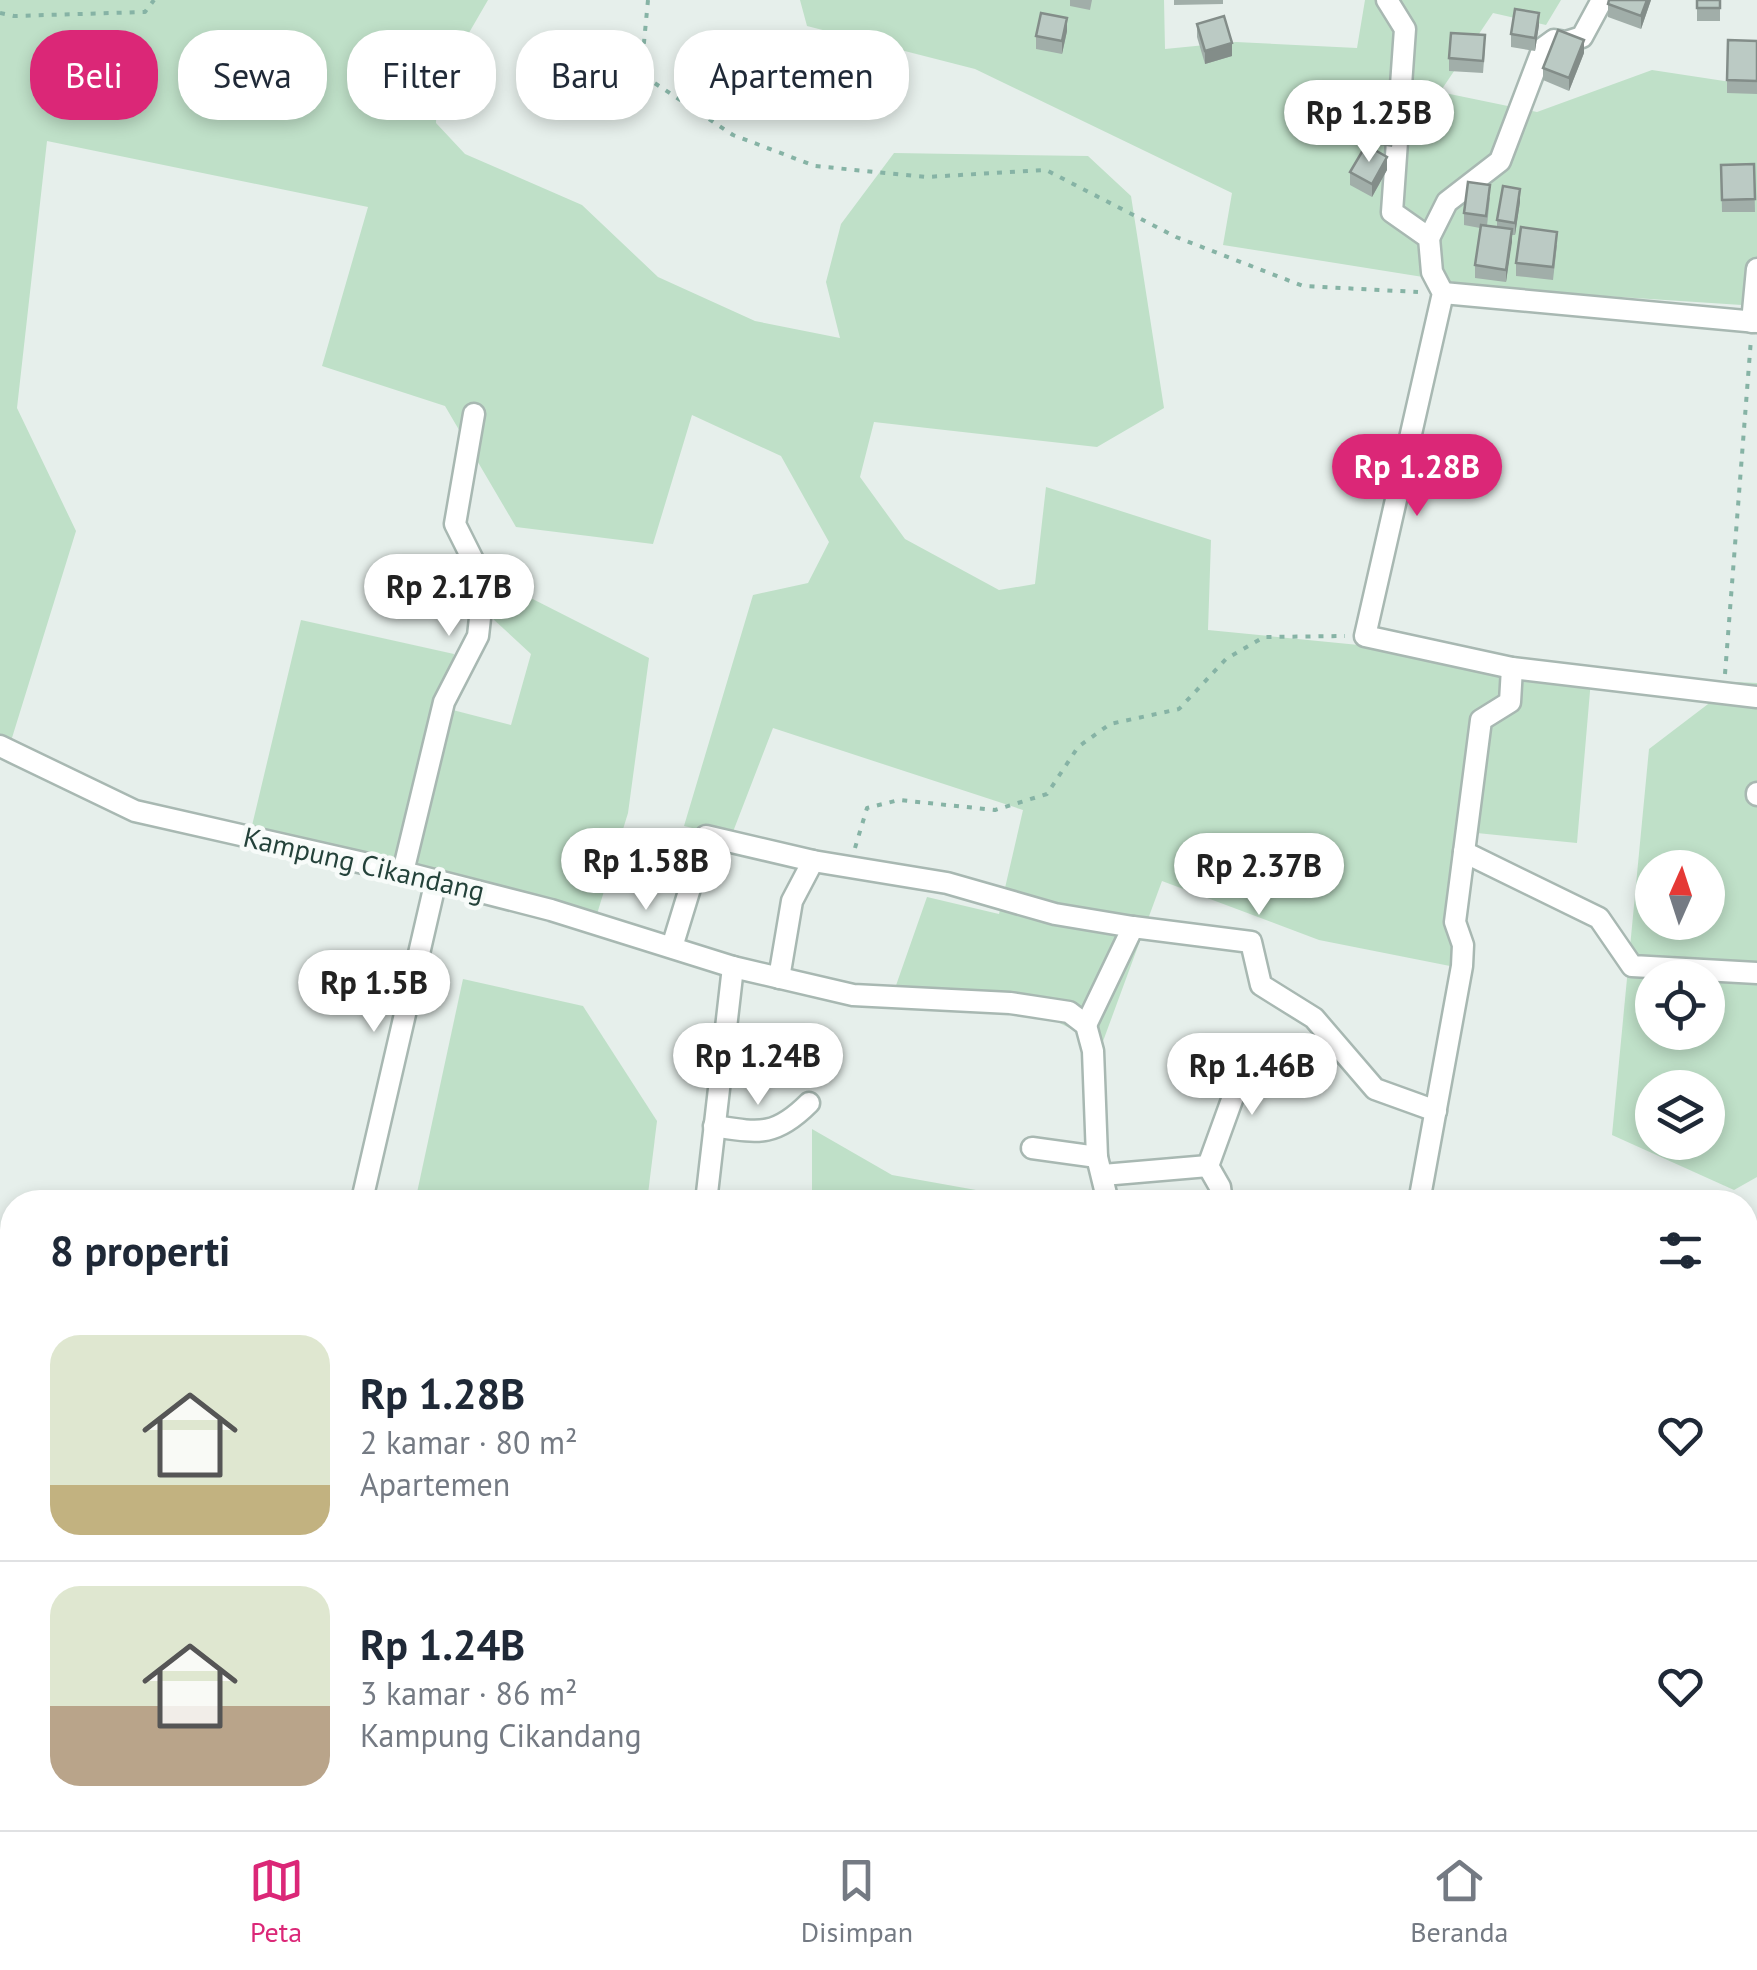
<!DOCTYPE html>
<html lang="id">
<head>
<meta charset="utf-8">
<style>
	:root { --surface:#fff; --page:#f6f6f7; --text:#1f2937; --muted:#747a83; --line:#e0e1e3; --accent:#db2777 }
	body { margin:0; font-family:"PT Sans",sans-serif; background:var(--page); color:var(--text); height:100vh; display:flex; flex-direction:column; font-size:38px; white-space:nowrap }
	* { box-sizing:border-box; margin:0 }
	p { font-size:32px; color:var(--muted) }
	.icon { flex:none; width:55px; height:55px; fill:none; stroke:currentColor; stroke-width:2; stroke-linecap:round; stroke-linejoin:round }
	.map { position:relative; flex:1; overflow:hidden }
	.drawer { position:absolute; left:0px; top:1190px; width:1758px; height:640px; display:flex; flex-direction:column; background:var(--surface); border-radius:40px 40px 0 0; box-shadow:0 5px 15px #0003 }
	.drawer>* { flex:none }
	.hud { position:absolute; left:30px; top:30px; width:1000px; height:90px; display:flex; gap:20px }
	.needle { width:65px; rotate:3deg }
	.controls { position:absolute; left:1635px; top:850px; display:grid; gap:20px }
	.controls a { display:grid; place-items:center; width:90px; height:90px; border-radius:50%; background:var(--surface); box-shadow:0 5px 15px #0003; font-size:50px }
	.price { position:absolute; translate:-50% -85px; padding:0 22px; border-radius:35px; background:#fff; color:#222; font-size:32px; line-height:65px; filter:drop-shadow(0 2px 5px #0008) }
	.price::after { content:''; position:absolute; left:50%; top:60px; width:30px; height:22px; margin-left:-15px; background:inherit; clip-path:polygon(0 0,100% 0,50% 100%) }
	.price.active { background:var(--accent); color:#fff }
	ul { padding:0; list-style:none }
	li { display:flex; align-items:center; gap:30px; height:250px; padding:0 50px }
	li+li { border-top:2px solid var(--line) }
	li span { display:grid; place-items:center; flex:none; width:280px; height:200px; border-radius:30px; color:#555 }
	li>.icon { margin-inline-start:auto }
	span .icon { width:120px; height:120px; fill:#fffc; stroke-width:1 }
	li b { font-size:42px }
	h2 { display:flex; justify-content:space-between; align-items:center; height:120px; padding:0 50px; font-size:42px }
	.pill { padding:0 35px; border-radius:40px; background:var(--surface); box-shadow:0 5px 15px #0003; font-size:35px; line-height:90px }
	.pill.active { background:var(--accent); color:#fff }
	.menu { display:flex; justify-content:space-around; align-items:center; height:140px; border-top:2px solid var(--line); background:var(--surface); font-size:28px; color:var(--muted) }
	.menu a { display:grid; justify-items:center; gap:5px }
	.menu .active { color:var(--accent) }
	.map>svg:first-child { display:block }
</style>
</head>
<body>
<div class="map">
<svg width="1757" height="1830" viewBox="0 0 1757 1830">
	<rect width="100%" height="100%" fill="#e6efeb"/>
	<g fill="#bfe0c8" fill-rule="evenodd">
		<polygon points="0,0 488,0 437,88 436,123 465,154 582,205 658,277 755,321 840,338 826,282 841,224 894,153 1088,156 1131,196 1164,408 1097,447 874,422 860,477 905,539 999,590 1035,584 1046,487 1211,540 1208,630 1592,668 1577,843 1467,832 1450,966 1319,940 1162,881 1102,1044 1003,995 893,994 927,897 999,914 1023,810 773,728 731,837 684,826 753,595 808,583 829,542 781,456 692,415 653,544 516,527 445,406 322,366 368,207 47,141 17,408 76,531 7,754 0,750"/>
		<polygon points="800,0 1164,0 1165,49 1236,42 1357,48 1365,0 1561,0 1546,25 1493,13 1440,92 1537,112 1652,70 1757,86 1757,306 1498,289 1223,245 1232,193 975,69 807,26"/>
		<polygon points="501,583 649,658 628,813 597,914 250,834 301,620 454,654 445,708 511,725 531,654 492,618"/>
		<path d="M1737,682L1757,683V1177L1734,1190L1612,1135L1649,749ZM1652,868H1708V922H1652ZM1652,978H1708V1032H1652ZM1652,1088H1708V1142H1652Z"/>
		<polygon points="463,979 583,1006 657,1121 647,1202 415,1202"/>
		<polygon points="812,1129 892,1175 1044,1202 812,1202"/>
		<polygon points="1745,1251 1757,1252 1757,1830 1593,1830 1597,1818 1745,1818"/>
		<polygon points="0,1314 12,1321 12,1644 0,1637"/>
		<polygon points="0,1780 12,1784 12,1818 107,1818 115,1830 0,1830"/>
		<polygon points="381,1818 612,1818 614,1830 332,1830 334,1826"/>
		<polygon points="1132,1818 1351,1818 1365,1830 1131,1830"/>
	</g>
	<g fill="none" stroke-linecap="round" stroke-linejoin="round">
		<defs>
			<g id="street">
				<polyline points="1387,0 1405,29 1392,212 1429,238 1432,272 1443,293 1365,636 1512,668 1757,697"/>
				<polyline points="1429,238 1447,202 1500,161 1543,48 1554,40 1566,42 1582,37 1602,0"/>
				<polyline points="1443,293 1757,322"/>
				<polyline points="1752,322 1757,269"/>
				<polyline points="0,746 135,811 403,872 551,910 733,967 853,995 1010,1003 1069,1012 1086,1025 1093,1051 1097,1157 1108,1202"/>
				<polyline points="1757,793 1757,795"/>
				<polyline points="1464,852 1599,918 1632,966 1757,973"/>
				<polyline points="403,872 444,702 478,636 484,582 455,524 474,414"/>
				<polyline points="672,947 706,836 813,861 947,883 1055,914 1133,927"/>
				<polyline points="779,978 792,901 813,861"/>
				<polyline points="1086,1025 1133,927 1251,942 1261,985 1314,1018 1375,1089 1436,1111"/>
				<path d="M714,1126C759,1133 775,1137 809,1103"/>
				<polyline points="1032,1148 1097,1157"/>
				<polyline points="1103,1175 1208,1166"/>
				<polyline points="362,1200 436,880"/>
				<polyline points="706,1202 733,967"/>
				<polyline points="1222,1202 1220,1187 1208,1166 1233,1097 1232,1060"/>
				<polyline points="1419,1202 1462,966 1463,945 1455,922 1481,720 1510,702 1512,668"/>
				<polyline points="1745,1582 1757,1586"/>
				<polyline points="1121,1818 1122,1830"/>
				<polyline points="1191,1830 1213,1818"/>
			</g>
			<g id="secondary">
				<polyline points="1745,1253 1757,1254"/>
				<polyline points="0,1636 12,1644"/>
			</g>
		</defs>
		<use href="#street" stroke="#a8b8b2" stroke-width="25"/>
		<use href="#secondary" stroke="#a4bbb3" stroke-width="35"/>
		<g stroke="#86b3a5" stroke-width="4" stroke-dasharray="5 8" stroke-linecap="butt">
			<polyline points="648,0 641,74 733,135 815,166 926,177 1046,170 1176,237 1303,286 1418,292"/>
			<polyline points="0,13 14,16 145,12 154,0"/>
			<polyline points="1725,674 1751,339"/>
			<polyline points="855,848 867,808 899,800 995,810 1047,794 1078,747 1110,724 1179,709 1226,659 1264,637 1345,636"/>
			<polyline points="1735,1818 1750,1830"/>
		</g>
		<use href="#street" stroke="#fff" stroke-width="20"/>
		<use href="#secondary" stroke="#fff" stroke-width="30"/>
	</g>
	<g fill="#a1aea9">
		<polygon points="1070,0 1092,0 1090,10 1070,6"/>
		<polygon points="1174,0 1223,0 1223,4 1174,5"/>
		<polygon points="1651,0 1641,29 1608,17 1608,4"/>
		<rect x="1697" y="0" width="23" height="21"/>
		<polygon points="1197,24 1232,56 1205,64 1197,37"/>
		<polygon points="1539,25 1535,51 1511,47 1511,34"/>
		<polygon points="1067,31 1062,54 1036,49 1036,36"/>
		<polygon points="1757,41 1757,94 1727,93 1727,80"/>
		<polygon points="1485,48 1483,73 1449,71 1449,58"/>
		<polygon points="1584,53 1569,91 1543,80 1543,68"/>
		<polygon points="1396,127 1392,147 1373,144 1373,137"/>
		<polygon points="1754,164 1755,212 1722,212 1721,165"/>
		<polygon points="1387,170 1372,197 1350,185 1350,172"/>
		<polygon points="1490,197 1487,226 1497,227 1497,220 1520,202 1515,235 1512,235 1506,282 1475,278 1475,265 1480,228 1464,225 1464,213"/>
		<polygon points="1557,245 1553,280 1516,276 1516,263"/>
	</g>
	<g fill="#838d89">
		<polygon points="1647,0 1651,0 1641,29 1641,16"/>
		<polygon points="1539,13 1539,25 1535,51 1535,38"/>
		<polygon points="1067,18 1067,31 1062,54 1062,41"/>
		<polygon points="1584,40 1584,53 1569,91 1569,78"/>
		<polygon points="1232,43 1232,56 1205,64 1205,51"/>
		<polygon points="1387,157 1387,170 1372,197 1372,184"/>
		<polygon points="1520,189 1520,202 1515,235 1515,223"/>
		<polygon points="1512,229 1512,242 1506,282 1506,270"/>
	</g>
	<g fill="#bbcac4" stroke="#838d89" stroke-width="2.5">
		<polygon points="1609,0 1647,0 1641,16 1608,4"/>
		<rect x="1697" y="0" width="23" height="8"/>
		<polygon points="1515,9 1539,13 1535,38 1511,34"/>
		<polygon points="1041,13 1067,18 1062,41 1036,36"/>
		<polygon points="1224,16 1232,43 1205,51 1197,24"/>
		<polygon points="1558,30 1584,40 1569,78 1543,68"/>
		<polygon points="1451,33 1485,35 1483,61 1449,58"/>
		<polygon points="1728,40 1757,41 1757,81 1727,80"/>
		<polygon points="1377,117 1396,121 1392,141 1373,137"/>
		<polygon points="1366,145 1387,157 1372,184 1350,172"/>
		<polygon points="1754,164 1755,199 1722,200 1721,165"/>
		<polygon points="1468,182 1490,185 1486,216 1464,213"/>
		<polygon points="1503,186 1520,189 1515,223 1497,220"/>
		<polygon points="1481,225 1512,229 1506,270 1475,265"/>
		<polygon points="1521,227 1557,232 1553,267 1516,263"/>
	</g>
	<g text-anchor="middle" stroke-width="9" stroke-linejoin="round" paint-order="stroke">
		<g font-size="28" fill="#24423a" stroke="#f7fbf9">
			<text transform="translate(364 864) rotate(13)" y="10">Kampung Cikandang</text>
		</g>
	</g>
</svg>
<div class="controls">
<a><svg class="needle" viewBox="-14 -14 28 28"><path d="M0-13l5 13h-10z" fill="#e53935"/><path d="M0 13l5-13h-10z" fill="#747a83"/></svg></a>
<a><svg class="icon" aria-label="locate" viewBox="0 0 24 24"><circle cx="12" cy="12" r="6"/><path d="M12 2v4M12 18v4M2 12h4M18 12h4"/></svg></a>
<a><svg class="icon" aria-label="layers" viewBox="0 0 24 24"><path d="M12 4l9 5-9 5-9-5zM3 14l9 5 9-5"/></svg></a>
</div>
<b class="price" style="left:1369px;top:165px">Rp 1.25B</b>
<b class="price active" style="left:1417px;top:519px">Rp 1.28B</b>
<b class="price" style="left:449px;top:639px">Rp 2.17B</b>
<b class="price" style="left:646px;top:913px">Rp 1.58B</b>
<b class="price" style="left:1259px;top:918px">Rp 2.37B</b>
<b class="price" style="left:374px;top:1035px">Rp 1.5B</b>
<b class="price" style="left:758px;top:1108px">Rp 1.24B</b>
<b class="price" style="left:1252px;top:1118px">Rp 1.46B</b>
<div class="hud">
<a class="pill active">Beli</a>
<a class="pill">Sewa</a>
<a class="pill">Filter</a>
<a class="pill">Baru</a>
<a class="pill">Apartemen</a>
</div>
<section class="drawer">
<h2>8 properti<svg class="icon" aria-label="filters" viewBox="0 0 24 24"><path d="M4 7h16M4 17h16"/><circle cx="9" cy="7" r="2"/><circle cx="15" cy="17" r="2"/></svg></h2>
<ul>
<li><span style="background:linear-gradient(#dfe7d0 75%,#c2b280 0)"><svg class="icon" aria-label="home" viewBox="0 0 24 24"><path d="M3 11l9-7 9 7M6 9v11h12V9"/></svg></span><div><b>Rp 1.28B</b><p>2 kamar · 80 m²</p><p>Apartemen</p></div><svg class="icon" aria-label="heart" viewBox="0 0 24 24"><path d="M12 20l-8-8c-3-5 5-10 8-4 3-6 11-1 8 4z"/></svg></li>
<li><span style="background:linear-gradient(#dfe7d0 60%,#b9a48a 0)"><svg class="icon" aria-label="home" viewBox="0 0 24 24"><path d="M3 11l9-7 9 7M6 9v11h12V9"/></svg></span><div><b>Rp 1.24B</b><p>3 kamar · 86 m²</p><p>Kampung Cikandang</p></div><svg class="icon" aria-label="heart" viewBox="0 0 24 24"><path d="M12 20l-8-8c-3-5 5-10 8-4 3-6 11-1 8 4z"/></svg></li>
</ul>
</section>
</div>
<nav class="menu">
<a class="active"><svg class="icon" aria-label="map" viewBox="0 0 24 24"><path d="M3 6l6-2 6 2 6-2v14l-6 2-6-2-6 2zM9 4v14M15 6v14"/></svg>Peta</a>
<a><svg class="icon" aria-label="saved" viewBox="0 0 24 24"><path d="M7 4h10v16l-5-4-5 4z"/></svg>Disimpan</a>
<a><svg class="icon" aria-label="home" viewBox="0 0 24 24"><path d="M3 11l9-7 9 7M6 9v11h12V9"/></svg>Beranda</a>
</nav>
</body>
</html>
